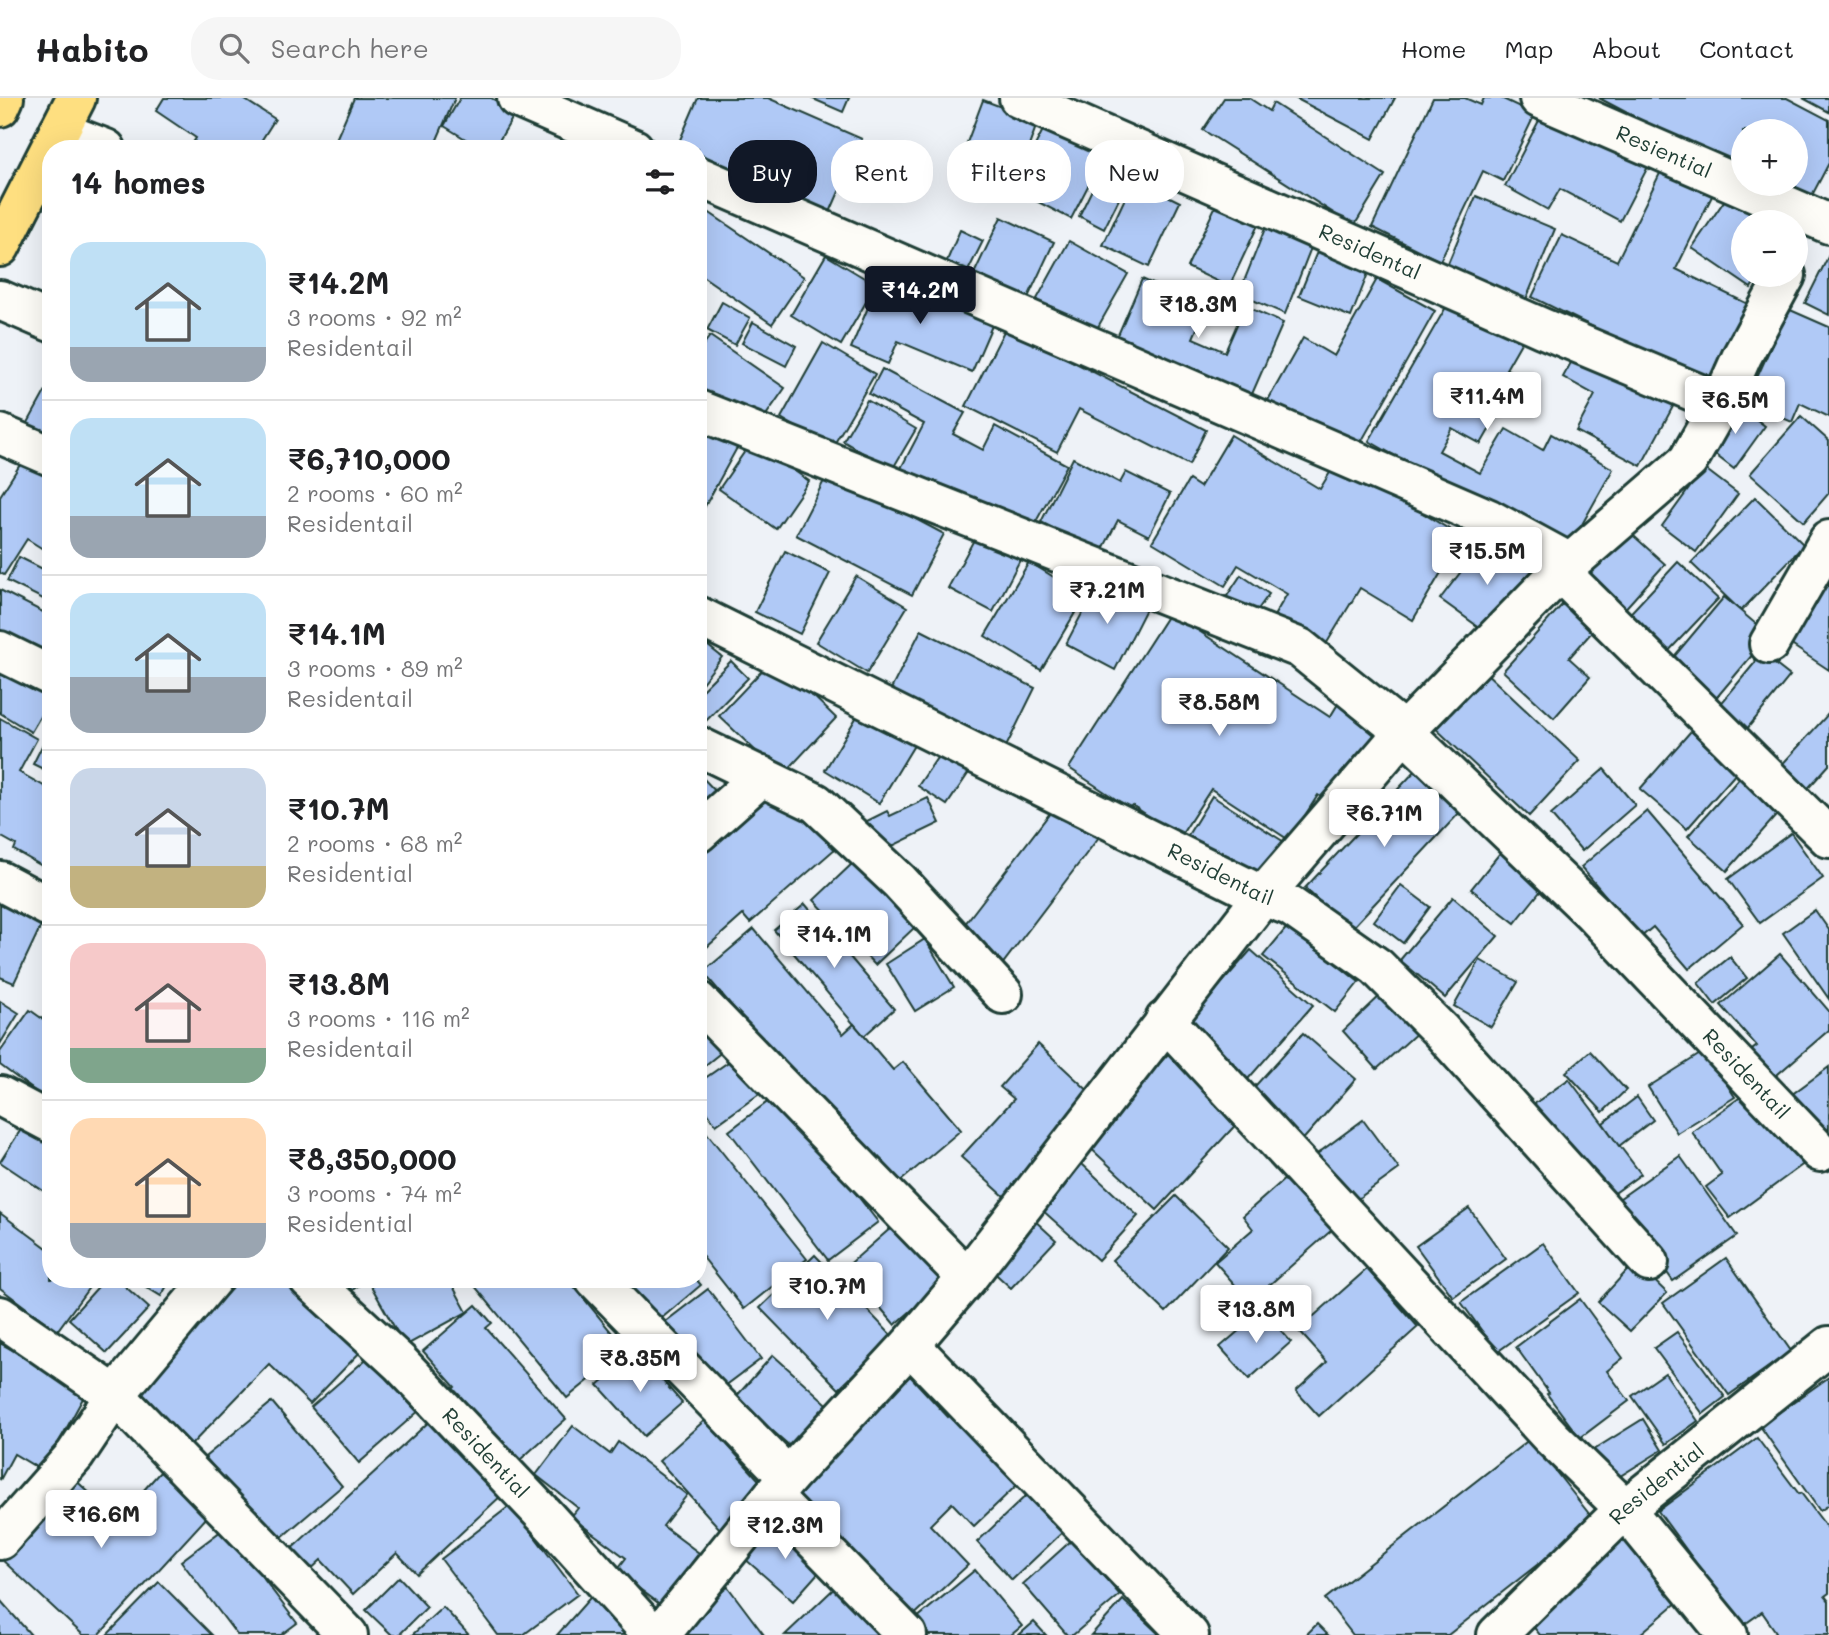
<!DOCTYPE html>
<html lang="en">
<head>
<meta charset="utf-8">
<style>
	:root { --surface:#fff; --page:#f6f6f6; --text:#202124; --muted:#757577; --line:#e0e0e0; --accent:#111827 }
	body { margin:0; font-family:Mali,sans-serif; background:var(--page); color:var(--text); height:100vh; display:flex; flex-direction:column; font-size:26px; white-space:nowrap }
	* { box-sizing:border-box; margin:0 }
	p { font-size:23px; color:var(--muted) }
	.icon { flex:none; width:38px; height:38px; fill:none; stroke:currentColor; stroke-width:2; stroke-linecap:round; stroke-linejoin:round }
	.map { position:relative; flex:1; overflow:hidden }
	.side { position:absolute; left:42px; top:42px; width:665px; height:1148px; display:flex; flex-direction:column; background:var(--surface); border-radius:28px; box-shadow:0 7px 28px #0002 }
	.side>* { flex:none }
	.banner { position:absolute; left:728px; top:42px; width:665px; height:63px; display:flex; gap:14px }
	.controls { position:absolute; left:1731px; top:21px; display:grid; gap:14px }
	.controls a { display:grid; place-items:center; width:77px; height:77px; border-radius:50%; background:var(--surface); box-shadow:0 7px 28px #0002; font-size:35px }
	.price { position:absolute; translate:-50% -60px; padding:0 16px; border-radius:7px; background:#fff; color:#222; font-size:23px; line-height:46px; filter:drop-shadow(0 2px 4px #0008) }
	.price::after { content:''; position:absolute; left:50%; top:42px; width:21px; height:16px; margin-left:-10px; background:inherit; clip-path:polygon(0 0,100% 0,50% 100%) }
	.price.selected { background:var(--accent); color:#fff }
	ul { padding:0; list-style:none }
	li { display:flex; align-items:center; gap:21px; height:175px; padding:0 28px }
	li+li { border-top:2px solid var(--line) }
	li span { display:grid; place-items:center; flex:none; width:196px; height:140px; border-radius:21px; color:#555 }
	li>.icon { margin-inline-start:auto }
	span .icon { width:84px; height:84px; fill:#fffc; stroke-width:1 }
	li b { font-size:30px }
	h2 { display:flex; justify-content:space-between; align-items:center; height:84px; padding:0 28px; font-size:30px }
	.tag { padding:0 24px; border-radius:28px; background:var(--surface); box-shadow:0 7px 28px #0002; font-size:24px; line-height:63px }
	.tag.selected { background:var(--accent); color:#fff }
	header { display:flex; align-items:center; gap:42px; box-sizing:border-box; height:98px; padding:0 35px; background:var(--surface); border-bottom:2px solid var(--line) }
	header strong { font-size:33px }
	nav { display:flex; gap:38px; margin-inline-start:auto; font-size:24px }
	.search { width:490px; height:63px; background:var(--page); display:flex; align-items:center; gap:18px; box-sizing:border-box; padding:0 24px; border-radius:28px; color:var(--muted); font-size:26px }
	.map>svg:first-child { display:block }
</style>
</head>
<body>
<header>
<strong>Habito</strong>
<div class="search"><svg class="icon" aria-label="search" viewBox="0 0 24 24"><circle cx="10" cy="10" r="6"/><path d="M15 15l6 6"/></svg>Search here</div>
<nav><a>Home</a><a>Map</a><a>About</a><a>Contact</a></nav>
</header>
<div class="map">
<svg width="1829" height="1537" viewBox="0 0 1829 1537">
	<rect width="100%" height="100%" fill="#eef2f7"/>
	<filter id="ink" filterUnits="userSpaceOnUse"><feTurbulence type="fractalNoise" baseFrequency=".0143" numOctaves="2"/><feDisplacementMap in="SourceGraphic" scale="14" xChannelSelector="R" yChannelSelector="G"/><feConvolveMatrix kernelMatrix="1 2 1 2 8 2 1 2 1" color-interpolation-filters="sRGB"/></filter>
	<g filter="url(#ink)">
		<g fill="#b0c9f6" stroke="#1f3d34" stroke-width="2">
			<polygon points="164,0 242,0 275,21 256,51 189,51 196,40 156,13"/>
			<polygon points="354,0 455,0 433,51 344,51 334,46"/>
			<polygon points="460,0 491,0 516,14 494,51 482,51 444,28"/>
			<polygon points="698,0 768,0 862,41 828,119 698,62 698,51 676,51"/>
			<polygon points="811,0 849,0 843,14"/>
			<polygon points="1224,0 1249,0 1269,13 1273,5 1385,77 1354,128 1203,32"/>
			<polygon points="1295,0 1395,0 1373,41"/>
			<polygon points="1433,0 1465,0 1481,7 1484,0 1501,0 1535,16 1503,83 1483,73 1440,163 1372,129"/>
			<polygon points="1599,0 1787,0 1829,22 1829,65 1808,105 1773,86 1796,86 1796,33 1743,33 1743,70 1724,66"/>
			<polygon points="1803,0 1829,0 1829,14"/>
			<polygon points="983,2 1038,23 1012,95 956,74"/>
			<polygon points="1547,7 1651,63 1620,123 1560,91 1548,112 1505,88"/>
			<polygon points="1047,24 1105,55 1071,121 1013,91"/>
			<polygon points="1665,65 1716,90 1676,171 1750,207 1711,287 1532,199 1562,137 1617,163"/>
			<polygon points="1104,67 1130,79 1104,131 1079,118"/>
			<polygon points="1134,81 1180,104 1149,169 1103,147"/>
			<polygon points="1733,90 1783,124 1743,124 1743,177 1759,177 1751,190 1692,150"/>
			<polygon points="1476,98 1555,131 1525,204 1446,170"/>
			<polygon points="698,107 804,179 772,226 698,175"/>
			<polygon points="1216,107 1258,127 1229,189 1187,169"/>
			<polygon points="1001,119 1054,144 1025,206 972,180"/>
			<polygon points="1266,128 1312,147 1285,216 1239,196"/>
			<polygon points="960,132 983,143 967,175 946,165"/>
			<polygon points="1069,143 1128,176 1090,243 1032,210"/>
			<polygon points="1321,144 1372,165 1351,219 1299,198"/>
			<polygon points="826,157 876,187 841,247 791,217"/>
			<polygon points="1829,157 1829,217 1805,205"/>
			<polygon points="882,176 994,223 972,274 898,243 888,266 851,250"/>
			<polygon points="1142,181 1206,210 1193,240 1225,254 1245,208 1283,225 1249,303 1115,244"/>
			<polygon points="1377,181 1435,213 1355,355 1267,304 1303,240 1334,258"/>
			<polygon points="1450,202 1522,243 1506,271 1520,278 1481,346 1452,330 1439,353 1480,375 1506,331 1543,352 1551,336 1613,371 1566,455 1369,343"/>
			<polygon points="722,204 750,220 735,247 707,232"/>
			<polygon points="1788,211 1829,229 1829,319 1800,305 1792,324 1746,304"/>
			<polygon points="753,224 796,248 786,268 742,245"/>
			<polygon points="1006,229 1206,332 1189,367 1079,311 1057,354 966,308"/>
			<polygon points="710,238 785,290 757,330 698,289 698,254"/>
			<polygon points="823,245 875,276 832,350 781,320"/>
			<polygon points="1579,250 1676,303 1641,368 1576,333 1595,297 1563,279"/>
			<polygon points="882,271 965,315 953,336 983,352 995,328 1067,367 1027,440 900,372 924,326 869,296"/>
			<polygon points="51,283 51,346 24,332"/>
			<polygon points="867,302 916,331 892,372 843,343"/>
			<polygon points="1736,306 1765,328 1734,371 1705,349"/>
			<polygon points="1801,318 1829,343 1829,395 1804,424 1750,376"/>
			<polygon points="698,325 738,348 698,421"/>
			<polygon points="1231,337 1320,391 1337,363 1462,439 1413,522 1360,490 1325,548 1274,518 1287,496 1238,467 1225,488 1152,444 1189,382 1200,389"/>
			<polygon points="752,343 809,383 776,431 719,391"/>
			<polygon points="25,359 51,376 51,456 27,441 4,477 0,475 0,398"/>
			<polygon points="1073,360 1120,385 1126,374 1170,396 1149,438 1118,422 1101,455 1041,424"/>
			<polygon points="1704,370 1738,396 1696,454 1662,428"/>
			<polygon points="828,375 944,436 912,497 796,437"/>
			<polygon points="1755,399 1804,447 1741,513 1691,465"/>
			<polygon points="1625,430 1665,466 1622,514 1583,477"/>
			<polygon points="977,436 1021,460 993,514 948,490"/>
			<polygon points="1480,449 1500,464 1510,451 1536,470 1487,535 1440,501"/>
			<polygon points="785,453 830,475 800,536 755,514"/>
			<polygon points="19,459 51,475 51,505 7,483"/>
			<polygon points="1029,464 1085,498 1041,572 985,538"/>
			<polygon points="1678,464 1718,501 1662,560 1623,523"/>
			<polygon points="1829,475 1829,572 1784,542"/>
			<polygon points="1241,477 1269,496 1251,521 1225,501"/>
			<polygon points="856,478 907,509 867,575 816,544"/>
			<polygon points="1099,483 1147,509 1115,572 1066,546"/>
			<polygon points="0,492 51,518 51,570 0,545"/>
			<polygon points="1569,499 1599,526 1569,560 1590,579 1554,620 1503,573"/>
			<polygon points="1724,499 1769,537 1707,611 1662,573"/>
			<polygon points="1170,514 1330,619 1338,606 1384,636 1337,709 1318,697 1289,742 1211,691 1180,739 1132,707 1129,710 1069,670"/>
			<polygon points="921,532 1035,590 1003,655 888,597"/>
			<polygon points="698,540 722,559 698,590"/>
			<polygon points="1762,556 1790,578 1742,637 1714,614"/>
			<polygon points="774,560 836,620 782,678 719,618"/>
			<polygon points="731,563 748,580 698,631 698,596"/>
			<polygon points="0,568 51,600 31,634 0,615"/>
			<polygon points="1483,572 1580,663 1529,718 1432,627"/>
			<polygon points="862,610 916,644 879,705 825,672"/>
			<polygon points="1829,615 1829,667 1803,696 1777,672"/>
			<polygon points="0,620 37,641 19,674 51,692 51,773 14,752 16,747 0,738"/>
			<polygon points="51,630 51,675 33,666"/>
			<polygon points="1691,633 1737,674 1687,731 1640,691"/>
			<polygon points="943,651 972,670 947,707 918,688"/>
			<polygon points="1418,670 1462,712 1350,832 1305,790"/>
			<polygon points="1604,671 1635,707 1582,753 1551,717"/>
			<polygon points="698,675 722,700 698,722"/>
			<polygon points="1743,676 1782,711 1727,773 1688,738"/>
			<polygon points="781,688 836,750 750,825 743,817 698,857 698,760"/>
			<polygon points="1212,698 1289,747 1261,790 1185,742"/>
			<polygon points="928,700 940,725 878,755 863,725 887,713 890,718"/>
			<polygon points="1057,706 1099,739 1001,868 958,835"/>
			<polygon points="1647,713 1743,826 1689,871 1653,829 1641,839 1581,769"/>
			<polygon points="1791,735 1823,780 1760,825 1728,781"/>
			<polygon points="1508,745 1551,780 1515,825 1471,791"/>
			<polygon points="854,764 915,829 875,867 814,802"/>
			<polygon points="1401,787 1430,809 1403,845 1374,823"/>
			<polygon points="0,793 47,815 14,885 0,879"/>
			<polygon points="1453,799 1498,838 1445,900 1400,862"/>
			<polygon points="805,806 894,911 864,938 774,832"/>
			<polygon points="1815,812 1829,832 1829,901 1783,835"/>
			<polygon points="1288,828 1359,884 1335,914 1263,858"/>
			<polygon points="754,831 843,936 854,926 893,972 903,964 961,1032 895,1088 838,1032 703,874"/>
			<polygon points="925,841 954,889 915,913 886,866"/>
			<polygon points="1251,852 1313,907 1241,989 1179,934"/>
			<polygon points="1780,856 1829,913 1829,932 1771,982 1748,955 1757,948 1721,907"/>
			<polygon points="1730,859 1747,880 1715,907 1698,885"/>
			<polygon points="1480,862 1518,884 1491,929 1454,908"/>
			<polygon points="1383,895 1419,933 1377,971 1343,933"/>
			<polygon points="0,903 19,915 0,946"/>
			<polygon points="30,912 51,927 51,988 43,999 0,967 0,954"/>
			<polygon points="711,926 729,948 698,973 698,937"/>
			<polygon points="1303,935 1356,981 1300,1045 1247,997"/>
			<polygon points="1038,946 1095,999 1005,1099 961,1059 1014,1001 1000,989"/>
			<polygon points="1171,953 1242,1020 1157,1112 1085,1045"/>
			<polygon points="1590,953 1626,992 1603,1014 1566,974"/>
			<polygon points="1705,953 1735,999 1677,1035 1648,989"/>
			<polygon points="737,958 762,994 716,1027 698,1001 698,985"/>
			<polygon points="1829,969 1829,1047 1787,1000"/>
			<polygon points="1569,981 1641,1076 1605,1102 1534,1006"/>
			<polygon points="1756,988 1809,1062 1730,1120 1706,1089 1722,1077 1692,1034"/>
			<polygon points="778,996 878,1124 828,1162 729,1033"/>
			<polygon points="1637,999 1653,1022 1619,1048 1603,1025"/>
			<polygon points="31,1016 51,1029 51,1098 0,1064"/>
			<polygon points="1363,1022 1399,1071 1352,1105 1317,1056"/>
			<polygon points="698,1024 807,1161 744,1211 698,1153"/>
			<polygon points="1680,1058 1737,1138 1673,1183 1616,1103"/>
			<polygon points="1082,1066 1138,1118 1098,1162 1041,1111"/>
			<polygon points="1287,1079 1333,1131 1250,1204 1215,1164 1253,1131 1243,1118"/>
			<polygon points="1176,1098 1228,1149 1166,1214 1112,1162"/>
			<polygon points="1469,1110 1506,1161 1453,1199 1416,1148"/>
			<polygon points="0,1115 51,1153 51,1181 89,1181 93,1184 57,1233 0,1190"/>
			<polygon points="1032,1120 1056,1142 1011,1190 987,1168"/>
			<polygon points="899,1123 948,1180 895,1227 846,1169"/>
			<polygon points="1543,1145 1579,1195 1497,1254 1461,1204"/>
			<polygon points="815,1157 893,1239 839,1291 760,1210"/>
			<polygon points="1726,1160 1791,1253 1729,1297 1663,1205"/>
			<polygon points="1635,1164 1667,1195 1630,1233 1598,1204"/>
			<polygon points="1367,1171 1418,1229 1319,1318 1296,1293 1327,1264 1298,1232"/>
			<polygon points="105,1181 117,1181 149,1210 107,1255 69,1221"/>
			<polygon points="133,1181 171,1181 161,1198"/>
			<polygon points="241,1181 296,1181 365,1249 310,1306 269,1266 189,1349 132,1293"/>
			<polygon points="336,1181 367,1181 347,1196"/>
			<polygon points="378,1181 449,1181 467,1214 405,1248 370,1186"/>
			<polygon points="469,1181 568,1181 626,1252 567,1300"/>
			<polygon points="610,1181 696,1181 701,1187 650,1230"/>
			<polygon points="708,1191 761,1261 717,1294 665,1224"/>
			<polygon points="1580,1201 1623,1260 1607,1273 1629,1303 1580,1340 1547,1296 1549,1295 1516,1249"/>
			<polygon points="476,1207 492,1225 486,1230 566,1321 512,1369 447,1296 455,1289 423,1253"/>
			<polygon points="1263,1212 1291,1244 1249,1281 1220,1249"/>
			<polygon points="1677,1234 1725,1299 1703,1316 1654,1250"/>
			<polygon points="0,1245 87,1293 43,1373 14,1356 0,1382"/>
			<polygon points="637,1253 682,1305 644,1338 598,1287"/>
			<polygon points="372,1256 420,1312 359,1365 311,1309"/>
			<polygon points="773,1257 836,1314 799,1356 735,1300"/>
			<polygon points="1665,1275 1698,1323 1666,1346 1632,1298"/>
			<polygon points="910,1278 948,1319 952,1315 1018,1386 974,1428 952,1405 930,1427 968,1467 909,1522 789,1392"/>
			<polygon points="1829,1279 1829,1407 1820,1413 1760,1328"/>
			<polygon points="272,1304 342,1388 276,1444 205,1359"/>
			<polygon points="432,1321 502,1397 417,1476 397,1455 353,1496 321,1462 306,1476 287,1455"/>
			<polygon points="1643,1321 1662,1352 1604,1388 1585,1357"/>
			<polygon points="705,1322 766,1390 720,1431 659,1363"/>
			<polygon points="573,1328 610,1356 618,1344 687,1397 663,1428 699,1455 661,1507 616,1473 626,1460 571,1419 578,1410 536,1377"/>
			<polygon points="1757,1340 1799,1396 1801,1395 1829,1432 1829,1495 1825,1498 1829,1503 1829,1537 1772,1537 1776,1534 1762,1514 1742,1528 1658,1413"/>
			<polygon points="1530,1341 1594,1422 1448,1537 1353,1537 1325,1501"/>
			<polygon points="160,1374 208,1418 99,1537 83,1537 0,1460 71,1378 118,1421"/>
			<polygon points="1031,1393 1066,1431 1012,1482 977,1444"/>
			<polygon points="511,1407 578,1496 523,1537 498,1537 441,1461"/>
			<polygon points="777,1423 826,1466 793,1503 744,1460"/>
			<polygon points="225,1430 297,1525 281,1537 237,1537 181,1463"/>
			<polygon points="1631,1432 1686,1497 1639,1537 1540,1537 1527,1521"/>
			<polygon points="1072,1442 1120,1497 1073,1537 1067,1537 1023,1486"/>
			<polygon points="975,1472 1022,1528 1011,1537 919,1537 910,1526"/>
			<polygon points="399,1479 427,1509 399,1537 392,1537 366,1512"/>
			<polygon points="159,1484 212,1537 107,1537"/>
			<polygon points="841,1484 890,1537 785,1537"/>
			<polygon points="728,1489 764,1537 665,1537"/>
			<polygon points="596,1493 646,1537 557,1537"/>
			<polygon points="0,1502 31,1537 0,1537"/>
			<polygon points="1123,1502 1160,1537 1162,1535 1164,1537 1091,1537"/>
			<polygon points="443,1509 469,1537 412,1537"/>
			<polygon points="1034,1524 1046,1537 1019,1537"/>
			<polygon points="1317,1526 1328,1537 1306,1537"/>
		</g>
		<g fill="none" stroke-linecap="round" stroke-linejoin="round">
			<defs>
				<g id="minor">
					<polyline points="517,0 634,51"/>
					<path id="s1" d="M1019,0L1542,230L1721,305"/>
					<path id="s2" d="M1539,0L1829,126"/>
					<polyline points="59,33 106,51"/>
					<polyline points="698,78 1489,421 1570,465"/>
					<polyline points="0,202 51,224"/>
					<path id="s3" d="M698,312L1300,550L1404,634L1591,813L1820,1054"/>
					<polyline points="0,336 51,358"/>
					<polyline points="1560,474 1829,740"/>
					<path id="s4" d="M698,518L1263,798L1290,808L1377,869L1441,933L1649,1164"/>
					<polyline points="1769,546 1829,442"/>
					<polyline points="0,553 51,578"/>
					<polyline points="698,648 816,705 899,783 1003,896"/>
					<polyline points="698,735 762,678"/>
					<polyline points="0,783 51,810"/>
					<polyline points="698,903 967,1180"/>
					<polyline points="1165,922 1551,1339 1625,1411 1728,1537"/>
					<polyline points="0,998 51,1025"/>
					<path id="s5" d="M309,1181L400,1265L545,1418L653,1537"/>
					<polyline points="595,1181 788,1379"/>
					<polyline points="0,1218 115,1297 348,1537"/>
					<polyline points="910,1247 1189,1537"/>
					<polyline points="772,1399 907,1537"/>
					<polyline points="0,1442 75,1357 115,1297 212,1181"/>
					<polyline points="660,1537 788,1379 910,1247 967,1180 1263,798 1404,634 1560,474 1688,363 1721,305 1742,258 1786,177"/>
					<path id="s6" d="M1497,1537L1625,1411L1829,1248"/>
				</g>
				<g id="trunk">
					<polyline points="0,9 4,0"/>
					<polyline points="0,149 76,0"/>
				</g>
			</defs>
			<use href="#minor" stroke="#1f3d34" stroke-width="44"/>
			<use href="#trunk" stroke="#1f3d34" stroke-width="44"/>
			<use href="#minor" stroke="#fdfcf7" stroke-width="38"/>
			<use href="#trunk" stroke="#fedf80" stroke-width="38"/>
		</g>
	</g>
	<g text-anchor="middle" stroke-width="7" stroke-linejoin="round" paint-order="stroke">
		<g font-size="21" fill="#1f3d34" stroke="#fdfcf7">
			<text dy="7" stroke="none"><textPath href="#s2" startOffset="136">Resiential</textPath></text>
			<text dy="7" stroke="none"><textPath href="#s1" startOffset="383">Residental</textPath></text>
			<text dy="7" stroke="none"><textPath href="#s4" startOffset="583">Residentail</textPath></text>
			<text dy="7" stroke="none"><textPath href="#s3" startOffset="1265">Residentail</textPath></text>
			<text dy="7" stroke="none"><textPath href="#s5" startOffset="248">Residential</textPath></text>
			<text dy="7" stroke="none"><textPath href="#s6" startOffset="220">Residential</textPath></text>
		</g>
	</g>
</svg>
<div class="controls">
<a>+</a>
<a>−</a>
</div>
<b class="price selected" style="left:920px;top:228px">₹14.2M</b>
<b class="price" style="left:1198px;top:242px">₹18.3M</b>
<b class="price" style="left:1487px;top:334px">₹11.4M</b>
<b class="price" style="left:1735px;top:338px">₹6.5M</b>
<b class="price" style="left:1487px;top:489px">₹15.5M</b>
<b class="price" style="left:1107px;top:528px">₹7.21M</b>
<b class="price" style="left:1219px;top:640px">₹8.58M</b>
<b class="price" style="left:1384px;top:751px">₹6.71M</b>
<b class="price" style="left:834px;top:872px">₹14.1M</b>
<b class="price" style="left:827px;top:1224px">₹10.7M</b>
<b class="price" style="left:1256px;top:1247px">₹13.8M</b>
<b class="price" style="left:640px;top:1296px">₹8.35M</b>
<b class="price" style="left:101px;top:1452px">₹16.6M</b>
<b class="price" style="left:785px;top:1463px">₹12.3M</b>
<div class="banner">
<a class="tag selected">Buy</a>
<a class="tag">Rent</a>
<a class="tag">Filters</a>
<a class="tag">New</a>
</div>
<section class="side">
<h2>14 homes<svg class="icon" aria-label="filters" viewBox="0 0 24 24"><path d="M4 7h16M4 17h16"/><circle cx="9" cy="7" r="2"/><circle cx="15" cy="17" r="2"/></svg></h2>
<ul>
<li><span style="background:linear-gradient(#bfe0f5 75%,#9aa5b1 0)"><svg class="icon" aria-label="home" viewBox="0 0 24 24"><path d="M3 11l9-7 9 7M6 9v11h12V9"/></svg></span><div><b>₹14.2M</b><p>3 rooms · 92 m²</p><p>Residentail</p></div></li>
<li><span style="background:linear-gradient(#bfe0f5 70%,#9aa5b1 0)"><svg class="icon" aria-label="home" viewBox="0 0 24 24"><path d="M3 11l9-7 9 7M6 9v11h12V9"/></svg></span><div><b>₹6,710,000</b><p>2 rooms · 60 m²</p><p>Residentail</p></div></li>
<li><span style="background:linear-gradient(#bfe0f5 60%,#9aa5b1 0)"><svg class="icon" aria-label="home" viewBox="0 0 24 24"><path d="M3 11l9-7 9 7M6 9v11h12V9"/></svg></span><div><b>₹14.1M</b><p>3 rooms · 89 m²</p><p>Residentail</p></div></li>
<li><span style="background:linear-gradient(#c9d6e8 70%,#c2b280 0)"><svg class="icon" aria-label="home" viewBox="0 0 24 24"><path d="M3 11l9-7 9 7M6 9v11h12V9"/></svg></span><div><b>₹10.7M</b><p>2 rooms · 68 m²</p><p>Residential</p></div></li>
<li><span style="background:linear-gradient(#f6c9c9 75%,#7fa58c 0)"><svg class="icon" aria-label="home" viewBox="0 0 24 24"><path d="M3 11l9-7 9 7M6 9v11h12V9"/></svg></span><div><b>₹13.8M</b><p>3 rooms · 116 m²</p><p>Residentail</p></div></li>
<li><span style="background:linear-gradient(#ffd9b3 75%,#9aa5b1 0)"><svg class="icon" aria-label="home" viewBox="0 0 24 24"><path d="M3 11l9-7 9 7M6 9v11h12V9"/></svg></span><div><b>₹8,350,000</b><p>3 rooms · 74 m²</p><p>Residential</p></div></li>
</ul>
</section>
</div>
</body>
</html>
